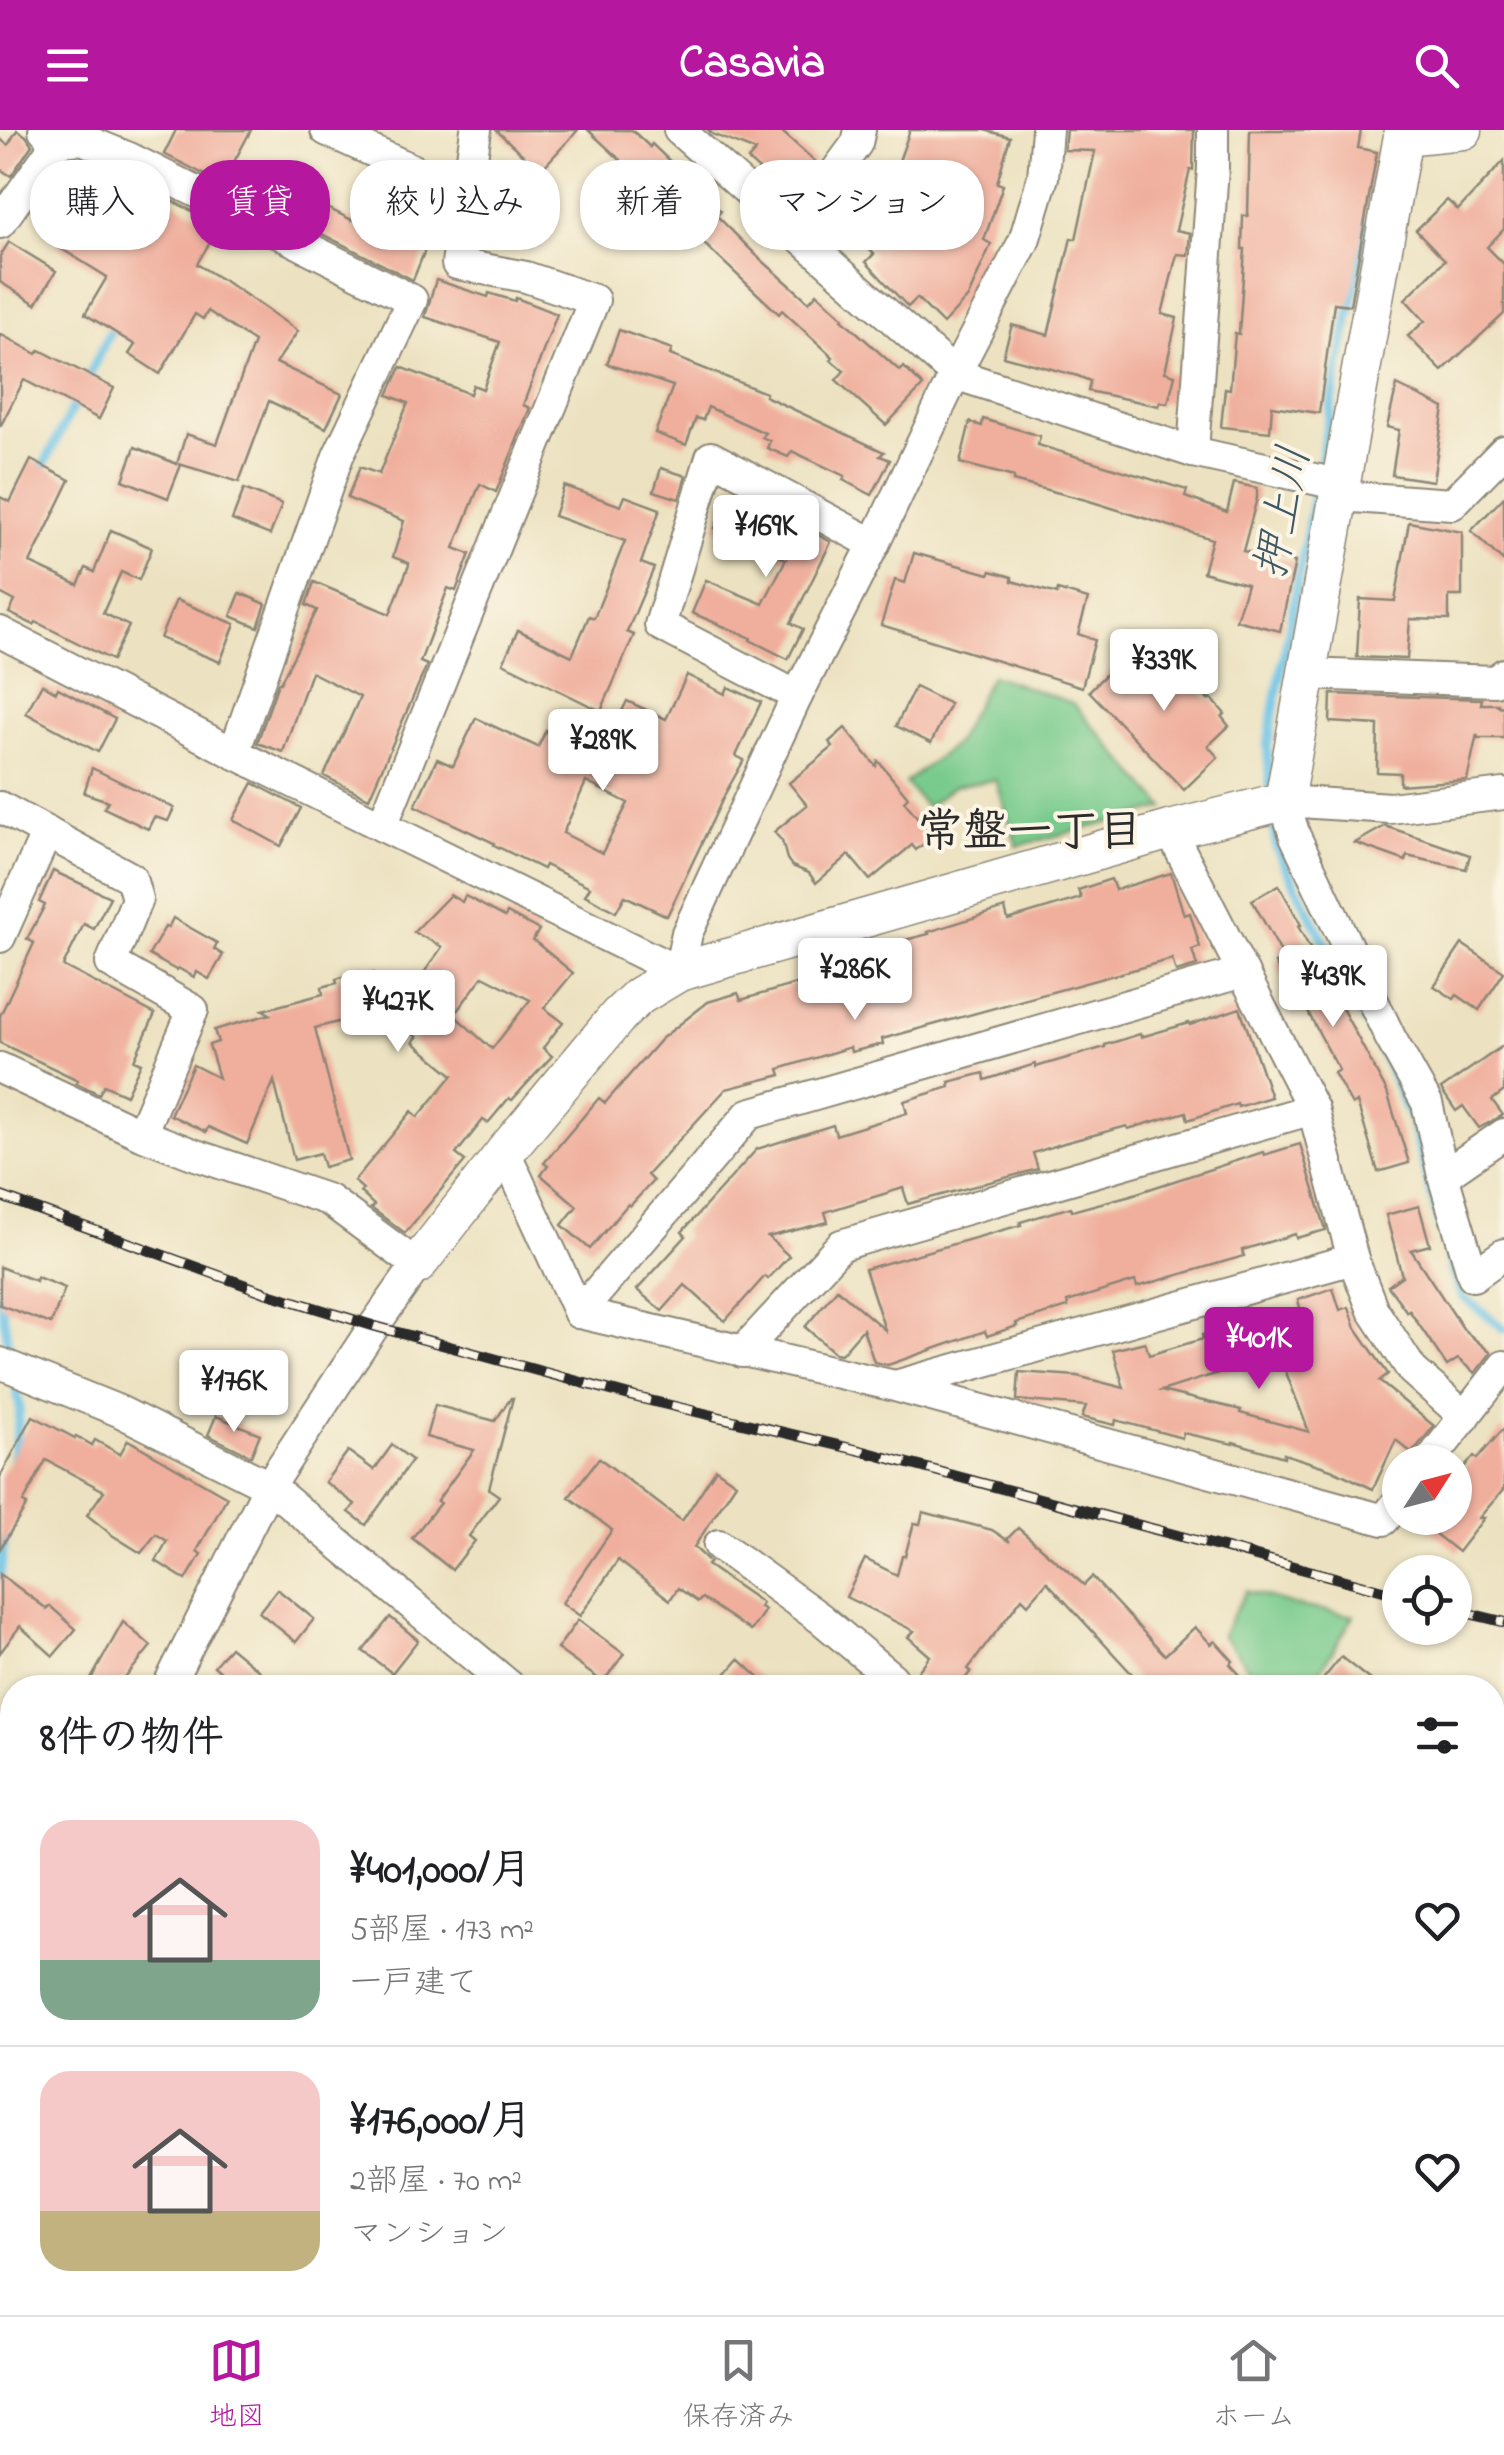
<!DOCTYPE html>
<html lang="ja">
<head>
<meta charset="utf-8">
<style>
	:root { --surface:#fff; --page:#f6f6f6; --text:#202124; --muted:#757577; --line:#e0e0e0; --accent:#b5179e }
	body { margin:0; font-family:"Indie Flower","Klee One",sans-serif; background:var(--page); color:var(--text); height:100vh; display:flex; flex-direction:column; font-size:38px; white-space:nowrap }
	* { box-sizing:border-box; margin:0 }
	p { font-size:32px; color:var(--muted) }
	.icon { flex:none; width:55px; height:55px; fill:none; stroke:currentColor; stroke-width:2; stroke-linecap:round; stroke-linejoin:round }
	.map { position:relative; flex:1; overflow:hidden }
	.details { position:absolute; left:0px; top:1545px; width:1505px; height:640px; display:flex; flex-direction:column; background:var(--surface); border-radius:40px 40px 0 0; box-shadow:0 2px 8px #0004 }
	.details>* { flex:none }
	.hud { position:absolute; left:30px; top:30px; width:1000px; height:90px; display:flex; gap:20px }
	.needle { width:65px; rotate:54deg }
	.fabs { position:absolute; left:1382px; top:1315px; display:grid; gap:20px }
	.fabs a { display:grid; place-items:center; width:90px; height:90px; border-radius:50%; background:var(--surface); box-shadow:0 2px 8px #0004; font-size:50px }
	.price { position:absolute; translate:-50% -85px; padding:0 22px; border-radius:10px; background:#fff; color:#222; font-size:32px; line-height:65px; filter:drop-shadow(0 2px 5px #0008) }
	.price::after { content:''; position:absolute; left:50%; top:60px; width:30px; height:22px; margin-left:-15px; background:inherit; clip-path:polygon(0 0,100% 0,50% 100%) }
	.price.current { background:var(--accent); color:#fff }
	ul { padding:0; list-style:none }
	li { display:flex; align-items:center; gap:30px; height:250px; padding:0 40px }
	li+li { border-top:2px solid var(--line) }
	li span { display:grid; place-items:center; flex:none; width:280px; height:200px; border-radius:30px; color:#555 }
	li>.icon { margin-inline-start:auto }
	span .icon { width:120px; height:120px; fill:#fffc; stroke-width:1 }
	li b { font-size:42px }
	h2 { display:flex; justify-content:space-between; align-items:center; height:120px; padding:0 40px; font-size:42px }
	.chip { padding:0 35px; border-radius:40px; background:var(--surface); box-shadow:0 2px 8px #0004; font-size:35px; line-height:90px }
	.chip.current { background:var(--accent); color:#fff }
	header { display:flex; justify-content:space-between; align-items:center; height:130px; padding:0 40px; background:var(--accent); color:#fff; font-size:45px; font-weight:800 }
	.tab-bar { display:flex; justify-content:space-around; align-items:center; height:140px; border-top:2px solid var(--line); background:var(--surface); font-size:28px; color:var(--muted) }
	.tab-bar a { display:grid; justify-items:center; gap:5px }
	.tab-bar .current { color:var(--accent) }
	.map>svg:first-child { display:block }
</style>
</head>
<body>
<header><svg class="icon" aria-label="menu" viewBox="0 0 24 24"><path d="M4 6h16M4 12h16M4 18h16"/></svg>Casavia<svg class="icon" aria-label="search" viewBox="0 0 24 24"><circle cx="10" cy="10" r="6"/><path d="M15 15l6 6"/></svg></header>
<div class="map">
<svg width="1504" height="2185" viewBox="0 0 1504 2185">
	<rect width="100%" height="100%" fill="#fcf5e5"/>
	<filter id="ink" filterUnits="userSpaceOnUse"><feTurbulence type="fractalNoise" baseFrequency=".01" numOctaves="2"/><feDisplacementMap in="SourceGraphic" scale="20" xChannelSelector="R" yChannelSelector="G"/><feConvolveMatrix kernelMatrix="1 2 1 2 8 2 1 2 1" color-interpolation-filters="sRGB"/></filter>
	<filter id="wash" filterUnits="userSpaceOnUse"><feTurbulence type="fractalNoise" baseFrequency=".0048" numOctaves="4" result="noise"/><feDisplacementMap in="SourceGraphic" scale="40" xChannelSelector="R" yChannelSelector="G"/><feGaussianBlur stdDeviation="2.25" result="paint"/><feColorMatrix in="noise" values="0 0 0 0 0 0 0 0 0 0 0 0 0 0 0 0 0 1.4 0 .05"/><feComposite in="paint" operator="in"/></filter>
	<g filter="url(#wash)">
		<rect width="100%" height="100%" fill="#ece2c1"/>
		<g fill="#79cb8d" stroke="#527b5c" stroke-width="2.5">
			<polygon points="991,545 1073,573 1165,678 1017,716 996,650 954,656 926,677 905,653 954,615"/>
			<polygon points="1246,1461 1293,1475 1354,1486 1310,1557 1261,1557 1243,1531 1222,1505"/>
		</g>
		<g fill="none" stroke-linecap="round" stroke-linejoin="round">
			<g stroke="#69c2e6" stroke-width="9">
				<polyline points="85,253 116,190"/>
				<polyline points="38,347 78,267"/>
				<polyline points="1270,656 1267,616 1323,317 1377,47"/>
				<polyline points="1272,681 1276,718 1383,925 1411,989 1453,1144 1462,1166 1504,1199"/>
				<polyline points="0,1165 11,1232"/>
				<polyline points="13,1331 20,1278 14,1247"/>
				<polyline points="0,1447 5,1401"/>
			</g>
			<g stroke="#69c2e6" stroke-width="50">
				<polyline points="1492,1646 1504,1628"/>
				<polyline points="1369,2172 1372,2185"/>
			</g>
		</g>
		<g id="blocks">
			<g fill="#f0af9d" fill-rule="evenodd">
				<polygon points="17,0 26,6 32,15 11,46 0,39 0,9 8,15"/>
				<polygon points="176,0 251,0 234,32 352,90 353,88 365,93 384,47 429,68 409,113 425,120 413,150 164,24"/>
				<polygon points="496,0 578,0 540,41"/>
				<polygon points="588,0 632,0 650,17 652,14 721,81 717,86 756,125 809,172 817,163 843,187 842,189 900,241 904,237 923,256 886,295 836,250 844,241 831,230 833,227 782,180 779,184 697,107 695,109 626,41 629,38"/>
				<polygon points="708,0 780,0 815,31 786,64 748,30 756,21 712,4"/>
				<polygon points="910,0 984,0 1010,7 997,53 1003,55 984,110 991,114 968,167 943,194 917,168 908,177 866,132 874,124 835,87 858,61 881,82"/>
				<polygon points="1066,0 1194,0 1193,40 1190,40 1176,100 1190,103 1188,125 1177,124 1162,184 1177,188 1165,242 1175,245 1168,273 1160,272 1159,276 1088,261 1090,251 1078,246 1003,226 1012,195 1048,205 1071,108 1076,109 1095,21 1064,20"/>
				<polygon points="1250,0 1361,0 1358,18 1377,22 1350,175 1334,173 1319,283 1272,276 1270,302 1221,297 1225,258 1230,259 1235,203 1239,204 1245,119 1242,119 1243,86 1248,86"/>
				<polygon points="1504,31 1504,99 1487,117 1504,134 1504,184 1442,241 1408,206 1425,191 1405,169 1445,130 1416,100 1447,70 1458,80"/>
				<polygon points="154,62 220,95 197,134 240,161 298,201 276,233 342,264 326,298 269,271 239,352 179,334 181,335 168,368 123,350 135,317 177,334 186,304 217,314 254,212 208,181 203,189 195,184 160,244 129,224 135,215 85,184 107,147 57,116 82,76 127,104"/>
				<polygon points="9,112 56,141 36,174 0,152 0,126"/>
				<polygon points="436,150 488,167 489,163 515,171 516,168 557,184 523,275 530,278 496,362 480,354 454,418 470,424 456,461 448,458 420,532 427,535 369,668 324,646 360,567 311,542 283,622 257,613 278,553 280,553 317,480 306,475 314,452 390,484 409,435 409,433 393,427 404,391 347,368 360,337 379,344 408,273 388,265 401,237 470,264 473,255 483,259 500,212 425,187"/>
				<polygon points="619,200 672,219 670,225 766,263 765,266 884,322 880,326 890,330 872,365 843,350 845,346 792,321 788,327 767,318 770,311 762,307 765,303 708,277 703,290 696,288 686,315 655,303 673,256 607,234"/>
				<polygon points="0,204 37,224 40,220 114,258 99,289 24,250 0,297"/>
				<polygon points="1397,255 1444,278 1433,351 1392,345 1399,300 1387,297"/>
				<polygon points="983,289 1040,306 1038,315 1187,360 1185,367 1227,382 1234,353 1257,358 1257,368 1243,421 1295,432 1280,501 1236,490 1247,454 1203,442 1212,409 1086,370 1013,351 1014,347 960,333 970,292 982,296"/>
				<polygon points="31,330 70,350 30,433 78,455 86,438 94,442 111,400 152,418 139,450 121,442 103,483 129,496 112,530 36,492 34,495 9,483 15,471 0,463 0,367 10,372"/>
				<polygon points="661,338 686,346 679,369 654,361"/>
				<polygon points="564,356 621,376 625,366 660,379 641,433 654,438 627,502 634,505 601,581 503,533 518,500 572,526 589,486 594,488 625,411 554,386"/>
				<polygon points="244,359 282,374 270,405 232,390"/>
				<polygon points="1504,367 1504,432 1471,401"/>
				<polygon points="728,370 771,389 774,382 831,412 791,493 803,499 788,529 750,510 751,508 692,483 706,450 763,474 786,429 715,398"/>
				<polygon points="1409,392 1462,402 1462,466 1449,466 1449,490 1410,489 1407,529 1357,527 1360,469 1395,471"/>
				<polygon points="914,423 989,444 991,441 1012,447 1012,451 1057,464 1058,460 1088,469 1078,504 1095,510 1082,557 881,495 895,450 905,453"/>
				<polygon points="240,463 266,474 258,497 231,486"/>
				<polygon points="176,470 235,494 220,532 160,508"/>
				<polygon points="1157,515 1162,521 1165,518 1208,570 1211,568 1225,584 1222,587 1229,596 1208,616 1218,627 1184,660 1089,561 1124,526 1119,549"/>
				<path d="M687,545L725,564L728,557L761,572L736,626L744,630L726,662L667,786L625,766L616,782L585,765L590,757L545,735L543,739L494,715V713L415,676L437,629L453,636L476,588L538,617L546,600L600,626L627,571L666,589ZM586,652L628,673L602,723L563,703Z"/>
				<polygon points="42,554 56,562 58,558 115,589 98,622 26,583"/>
				<polygon points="915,557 950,574 931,613 896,596"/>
				<polygon points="1331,564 1482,569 1481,574 1498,574 1498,576 1504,577 1504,608 1478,608 1477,604 1467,650 1400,655 1400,643 1377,642 1378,595 1330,592"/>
				<polygon points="845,598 876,636 878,631 908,667 904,671 933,706 916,720 912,715 870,750 849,725 816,753 809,743 792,736 787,729 782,711 774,702 807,675 789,653 833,617 829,612"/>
				<polygon points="92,638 174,678 168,691 154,687 148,699 104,678 108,671 84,663"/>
				<polygon points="253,653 301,678 281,716 233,690"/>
				<polygon points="1385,696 1470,725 1466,739 1407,726 1406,731 1355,713"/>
				<polygon points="53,741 110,767 94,799 84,794 63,836 155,884 134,930 141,933 126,965 104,955 99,964 76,953 78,950 0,913 0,886 34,813 27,809 45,775 39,772"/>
				<polygon points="1171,743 1184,785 1190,783 1200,817 1192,820 1197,836 1176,842 1172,829 882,909 883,914 851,922 850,917 779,939 781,945 726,959 647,1045 653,1051 630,1076 628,1074 590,1119 562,1095 577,1076 541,1045 548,1036 544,1033 599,968 605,973 661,909 708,872 738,863 741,870 823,846 819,833 845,825 847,832 906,814 905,810 929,804 928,802 1005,778 1008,790 1081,768 1078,760 1111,749 1115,760"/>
				<polygon points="1279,755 1301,795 1298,796 1387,962 1409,1033 1378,1042 1357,972 1352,975 1334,943 1339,940 1302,871 1297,873 1275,833 1284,828 1252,770"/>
				<path d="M450,765L462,772L465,766L505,787L507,783L539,800L533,810L573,843L544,878L563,892L543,918L552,926L512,970L509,968L488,993L483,990L456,1024L465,1031L405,1103L371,1078L374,1075L360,1062L363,1059L354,1051L412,981L418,987L453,945L413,912L417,907L383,880L315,898L349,1030L324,1037L320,1023L294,1030L274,951L247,1014L208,997L206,1002L170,985L193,935L219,948L209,915L218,912L214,900L270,884L263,880L323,864L322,857L337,853L336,849L359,842L360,847L374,843L381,867L412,860L442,817L414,802ZM483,846L530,870L492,919L454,885Z"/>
				<polygon points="173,788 217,813 214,819 223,825 209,849 197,842 194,847 178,838 176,840 149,825 165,797 168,798"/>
				<polygon points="1462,814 1504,842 1479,880 1457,865 1454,869 1434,856"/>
				<polygon points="1240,878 1271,967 1238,977 1237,974 1188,990 1186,982 1128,999 1127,996 1064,1013 1033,1023 1038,1039 908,1074 903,1058 825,1082 828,1092 768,1107 789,1126 768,1149 765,1146 725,1191 685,1155 662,1181 637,1160 686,1106 682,1102 757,1019 833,995 836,1005 907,983 904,971 950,957 949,952 984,943 985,950 1035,934 1036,937 1105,917 1105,915 1140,904 1141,907 1189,893 1190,895"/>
				<polygon points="1504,915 1504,961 1492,970 1503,985 1479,998 1463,976 1456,981 1441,959"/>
				<polygon points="1300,1014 1326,1100 1296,1108 1295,1104 1242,1120 1244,1126 1137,1157 1135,1151 1067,1172 1068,1177 1016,1193 1017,1196 987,1206 985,1201 888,1235 874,1232 863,1199 841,1224 835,1223 805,1197 837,1159 885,1200 865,1139 1021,1095 1020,1092 1071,1077 1072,1081 1131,1065 1263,1022 1264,1025"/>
				<polygon points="1419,1076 1430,1115 1411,1120 1464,1200 1491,1223 1475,1243 1458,1229 1447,1236 1409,1180 1407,1182 1388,1156 1402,1146 1386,1085"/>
				<polygon points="0,1137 36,1151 37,1147 65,1158 51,1194 0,1175"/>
				<path d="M1333,1158L1340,1180L1349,1177L1356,1198L1388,1244L1379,1251L1434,1296L1412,1323L1396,1310L1373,1359L1331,1339L1284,1324V1327L1233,1312V1314L1183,1303L1182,1308L1116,1290L1115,1295L1082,1287L1086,1276L1017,1270L1019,1242L1077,1246L1124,1258L1113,1220L1145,1212L1149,1225L1203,1209L1202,1205L1234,1194L1236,1201L1301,1181L1298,1170ZM1279,1224L1309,1302L1240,1283L1241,1280L1161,1261Z"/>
				<polygon points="511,1268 513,1268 489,1359 499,1366 469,1406 475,1411 452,1440 412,1408 440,1373 437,1371 474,1320 426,1307 435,1275 495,1291"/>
				<polygon points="33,1286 75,1308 76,1306 92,1315 95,1310 120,1324 128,1310 227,1367 197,1421 201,1424 186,1450 156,1431 167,1411 156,1404 141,1423 112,1405 87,1385 104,1361 46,1330 23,1373 27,1375 0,1419 0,1347"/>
				<polygon points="216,1286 260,1304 251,1326 208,1305"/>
				<polygon points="1504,1298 1504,1359 1479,1388 1484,1388 1458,1422 1415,1388 1455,1388 1455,1349 1474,1326 1477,1329"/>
				<polygon points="392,1315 412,1330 366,1395 349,1382 355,1374 325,1352 348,1321 374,1340"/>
				<polygon points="599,1328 682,1391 716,1339 736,1353 694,1417 710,1432 707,1435 762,1473 760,1477 765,1480 751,1501 702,1468 698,1472 678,1458 670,1470 618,1430 580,1486 562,1473 612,1400 569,1367"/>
				<polygon points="923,1382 992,1400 1010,1412 1007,1409 1018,1398 1084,1455 1092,1447 1165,1525 1195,1497 1211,1514 1215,1511 1233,1531 1230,1534 1252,1558 1145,1558 1047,1452 1028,1474 1022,1468 968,1539 971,1541 958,1558 933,1558 916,1544 930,1526 908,1507 914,1501 846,1467 865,1429 897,1445 902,1426 905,1426 914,1393 920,1394"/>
				<polygon points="0,1444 47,1479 50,1476 76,1499 53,1526 20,1496 0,1523"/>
				<polygon points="277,1459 314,1489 296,1512 259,1482"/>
				<polygon points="390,1487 418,1510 392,1543 363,1521"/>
				<polygon points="578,1490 624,1524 603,1552 557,1519"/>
				<polygon points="123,1492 151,1516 117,1558 86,1558"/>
				<polygon points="230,1517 280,1558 239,1558 214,1536"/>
				<polygon points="1341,1527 1380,1558 1316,1558"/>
				<polygon points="739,1529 770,1558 714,1558"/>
			</g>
		</g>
	</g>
	<g filter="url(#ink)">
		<use href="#blocks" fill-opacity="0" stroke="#8c8676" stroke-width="2.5"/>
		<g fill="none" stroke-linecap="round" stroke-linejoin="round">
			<defs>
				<g id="minor">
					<polyline points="326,0 468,65"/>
					<polyline points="679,0 955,244 1193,322 1341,355"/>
					<polyline points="51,12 82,9 129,28 412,170 338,326 234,623"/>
					<polyline points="0,93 53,18 48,3 44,0"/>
					<polyline points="792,101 857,13 860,0"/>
					<polyline points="1193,322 1213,38 1213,0"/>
					<polyline points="1339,366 1452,374 1504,321"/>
					<polyline points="0,502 234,623 679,842 687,803 797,566 874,414 955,244 1024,111 1043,47 1047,0"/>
					<polyline points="1305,544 1495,551 1504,544"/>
					<polyline points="797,566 660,495 711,327 874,414"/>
					<polyline points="1504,664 1390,678 1284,671 1295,706 1390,907 1427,973 1443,1046 1473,1146 1504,1124"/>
					<polyline points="0,677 131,748 137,769 111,833 193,880 141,1004"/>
					<polyline points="382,696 594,170 526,147 457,134 476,0"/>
					<polyline points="1170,700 1313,979 1353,1129 1373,1180 1412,1240 1465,1287"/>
					<polyline points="0,807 47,702"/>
					<polyline points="0,938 141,1004 193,1024 329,1070 417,1135 374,1196 269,1356 167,1558"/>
					<polyline points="505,1022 579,1183 895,1256 1384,1390 1400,1369"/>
					<polyline points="1443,1046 1504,1004"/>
					<polyline points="579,1183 749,984 1243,842"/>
					<polyline points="742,1222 841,1115 1313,979"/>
					<polyline points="0,1233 119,1281 269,1356 512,1558"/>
					<polyline points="899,1255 1353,1129"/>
					<polyline points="1429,1332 1504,1236"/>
					<polyline points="719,1415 820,1488 892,1548 886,1558"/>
					<polyline points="0,1608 12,1617"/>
					<polyline points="0,1822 12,1806"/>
					<polyline points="1492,1838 1504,1811"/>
					<polyline points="0,1972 12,1980"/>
					<polyline points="305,2172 321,2185"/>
					<polyline points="823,2172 827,2185"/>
				</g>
				<g id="tertiary">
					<polyline points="417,1135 505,1022 619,885 639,866 679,842 1170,700 1284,671 1403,6 1463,0"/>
					<polyline points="1492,1903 1504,1904"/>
					<polyline points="494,2185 514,2172"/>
				</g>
			</defs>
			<use href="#minor" stroke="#8c8676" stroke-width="34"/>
			<use href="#tertiary" stroke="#8c8676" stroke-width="41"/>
			<use href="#minor" stroke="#fff" stroke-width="30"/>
			<use href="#tertiary" stroke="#fff" stroke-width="38"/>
			<defs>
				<g id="rail">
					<polyline points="0,1066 267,1163 374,1196 635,1267 862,1321 1400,1465"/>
					<polyline points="1455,1480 1504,1492"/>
				</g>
			</defs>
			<use href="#rail" stroke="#2b2b2b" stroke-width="11"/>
			<use href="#rail" stroke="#fcf5e5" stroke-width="8" stroke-dasharray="22" stroke-linecap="butt"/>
		</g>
	</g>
	<g text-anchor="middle" stroke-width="8" stroke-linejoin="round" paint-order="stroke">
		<g font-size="45" font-style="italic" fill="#3e5863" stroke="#fcf5e5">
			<text transform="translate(1280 382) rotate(-79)" y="16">押上川</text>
		</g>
		<g font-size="45" font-weight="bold" fill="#2b2b2b" stroke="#fcf5e5">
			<text x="1030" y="715">常盤一丁目</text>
		</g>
	</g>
</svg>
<div class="fabs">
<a><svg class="needle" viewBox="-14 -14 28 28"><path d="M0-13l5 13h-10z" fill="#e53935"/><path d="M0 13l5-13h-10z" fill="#757577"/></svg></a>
<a><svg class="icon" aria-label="locate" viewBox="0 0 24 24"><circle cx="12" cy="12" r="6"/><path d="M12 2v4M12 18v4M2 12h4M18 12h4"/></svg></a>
</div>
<b class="price" style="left:766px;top:450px">¥169K</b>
<b class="price" style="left:1164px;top:584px">¥339K</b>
<b class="price" style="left:603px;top:664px">¥289K</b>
<b class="price" style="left:855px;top:893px">¥286K</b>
<b class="price" style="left:1333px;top:900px">¥439K</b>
<b class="price" style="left:398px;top:925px">¥427K</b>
<b class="price current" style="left:1259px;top:1262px">¥401K</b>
<b class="price" style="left:234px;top:1305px">¥176K</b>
<div class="hud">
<a class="chip">購入</a>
<a class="chip current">賃貸</a>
<a class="chip">絞り込み</a>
<a class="chip">新着</a>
<a class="chip">マンション</a>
</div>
<section class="details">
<h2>8件の物件<svg class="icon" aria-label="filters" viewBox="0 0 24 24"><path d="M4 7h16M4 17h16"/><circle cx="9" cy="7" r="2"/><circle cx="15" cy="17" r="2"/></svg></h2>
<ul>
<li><span style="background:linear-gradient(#f6c9c9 70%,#7fa58c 0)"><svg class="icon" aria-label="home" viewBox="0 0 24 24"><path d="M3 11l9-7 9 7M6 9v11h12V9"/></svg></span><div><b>¥401,000/月</b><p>5部屋 · 173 m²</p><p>一戸建て</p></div><svg class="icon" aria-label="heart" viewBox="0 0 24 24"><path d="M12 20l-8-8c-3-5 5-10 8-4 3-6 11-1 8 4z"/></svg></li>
<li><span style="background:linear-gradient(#f6c9c9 70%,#c2b280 0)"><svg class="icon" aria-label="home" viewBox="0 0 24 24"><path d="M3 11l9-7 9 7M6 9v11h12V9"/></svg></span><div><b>¥176,000/月</b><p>2部屋 · 70 m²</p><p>マンション</p></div><svg class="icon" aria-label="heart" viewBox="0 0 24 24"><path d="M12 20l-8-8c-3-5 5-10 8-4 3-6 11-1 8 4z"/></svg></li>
</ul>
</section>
</div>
<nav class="tab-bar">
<a class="current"><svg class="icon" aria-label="map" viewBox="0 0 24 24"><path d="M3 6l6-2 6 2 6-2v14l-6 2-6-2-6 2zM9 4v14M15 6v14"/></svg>地図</a>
<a><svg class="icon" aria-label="saved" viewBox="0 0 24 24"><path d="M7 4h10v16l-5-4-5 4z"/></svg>保存済み</a>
<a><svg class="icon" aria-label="home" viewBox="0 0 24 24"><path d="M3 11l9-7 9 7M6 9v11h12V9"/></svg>ホーム</a>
</nav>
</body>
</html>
